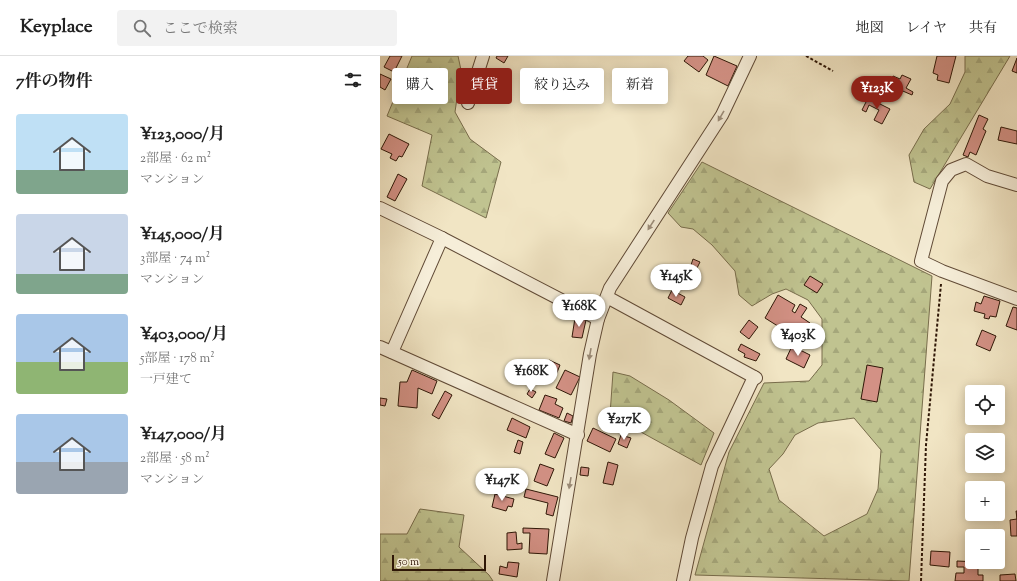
<!DOCTYPE html>
<html lang="ja">
<head>
<meta charset="utf-8">
<style>
	:root { --surface:#fff; --page:#f2f2f2; --text:#222; --muted:#767676; --line:#e0e0e0; --accent:#8f2418 }
	body { margin:0; font-family:"Sorts Mill Goudy","Noto Serif JP",serif; background:var(--page); color:var(--text); height:100vh; display:flex; flex-direction:column; font-size:15px; white-space:nowrap }
	* { box-sizing:border-box; margin:0 }
	p { font-size:13px; color:var(--muted) }
	.icon { flex:none; width:22px; height:22px; fill:none; stroke:currentColor; stroke-width:2; stroke-linecap:round; stroke-linejoin:round }
	.map { position:relative; flex:1; overflow:hidden }
	.drawer { display:flex; flex-direction:column; background:var(--surface); width:380px }
	.drawer>* { flex:none }
	.top-card { position:absolute; left:12px; top:12px; width:380px; height:36px; display:flex; gap:8px }
	.fabs { position:absolute; left:585px; top:329px; display:grid; gap:8px }
	.fabs a { display:grid; place-items:center; width:40px; height:40px; border-radius:4px; background:var(--surface); box-shadow:0 2px 10px #0003; font-size:20px }
	.scale { position:absolute; left:12px; bottom:10px; width:94px; box-sizing:border-box; padding-left:4px; border:2px solid #2f1707; border-top:0; font-size:11px; line-height:14px; white-space:nowrap; color:#2f1707; -webkit-text-stroke:3px #f6eed9; paint-order:stroke }
	.price { position:absolute; translate:-50% -34px; padding:0 9px; border-radius:14px; background:#fff; color:#222; font-size:13px; line-height:26px; filter:drop-shadow(0 1px 2px #0008) }
	.price::after { content:''; position:absolute; left:50%; top:24px; width:12px; height:9px; margin-left:-6px; background:inherit; clip-path:polygon(0 0,100% 0,50% 100%) }
	.price.selected { background:var(--accent); color:#fff }
	ul { padding:0; list-style:none }
	li { display:flex; align-items:center; gap:12px; height:100px; padding:0 16px }
	li span { display:grid; place-items:center; flex:none; width:112px; height:80px; border-radius:4px; color:#555 }
	li>.icon { margin-inline-start:auto }
	span .icon { width:48px; height:48px; fill:#fffc; stroke-width:1 }
	li b { font-size:17px }
	h2 { display:flex; justify-content:space-between; align-items:center; height:48px; padding:0 16px; font-size:17px }
	.pill { padding:0 14px; border-radius:4px; background:var(--surface); box-shadow:0 2px 10px #0003; font-size:14px; line-height:36px }
	.pill.selected { background:var(--accent); color:#fff }
	header { display:flex; align-items:center; gap:24px; box-sizing:border-box; height:56px; padding:0 20px; background:var(--surface); border-bottom:1px solid var(--line) }
	header strong { font-size:19px }
	nav { display:flex; gap:22px; margin-inline-start:auto; font-size:14px }
	.search { width:280px; height:36px; background:var(--page); display:flex; align-items:center; gap:10px; box-sizing:border-box; padding:0 14px; border-radius:4px; color:var(--muted); font-size:15px }
	main { display:flex; flex:1; min-height:0 }
	.map>svg:first-child { display:block }
</style>
</head>
<body>
<header>
<strong>Keyplace</strong>
<div class="search"><svg class="icon" aria-label="search" viewBox="0 0 24 24"><circle cx="10" cy="10" r="6"/><path d="M15 15l6 6"/></svg>ここで検索</div>
<nav><a>地図</a><a>レイヤ</a><a>共有</a></nav>
</header>
<main>
<section class="drawer">
<h2>7件の物件<svg class="icon" aria-label="filters" viewBox="0 0 24 24"><path d="M4 7h16M4 17h16"/><circle cx="9" cy="7" r="2"/><circle cx="15" cy="17" r="2"/></svg></h2>
<ul>
<li><span style="background:linear-gradient(#bfe0f5 70%,#7fa58c 0)"><svg class="icon" aria-label="home" viewBox="0 0 24 24"><path d="M3 11l9-7 9 7M6 9v11h12V9"/></svg></span><div><b>¥123,000/月</b><p>2部屋 · 62 m²</p><p>マンション</p></div></li>
<li><span style="background:linear-gradient(#c9d6e8 75%,#7fa58c 0)"><svg class="icon" aria-label="home" viewBox="0 0 24 24"><path d="M3 11l9-7 9 7M6 9v11h12V9"/></svg></span><div><b>¥145,000/月</b><p>3部屋 · 74 m²</p><p>マンション</p></div></li>
<li><span style="background:linear-gradient(#a9c7e8 60%,#8fb573 0)"><svg class="icon" aria-label="home" viewBox="0 0 24 24"><path d="M3 11l9-7 9 7M6 9v11h12V9"/></svg></span><div><b>¥403,000/月</b><p>5部屋 · 178 m²</p><p>一戸建て</p></div></li>
<li><span style="background:linear-gradient(#a9c7e8 60%,#9aa5b1 0)"><svg class="icon" aria-label="home" viewBox="0 0 24 24"><path d="M3 11l9-7 9 7M6 9v11h12V9"/></svg></span><div><b>¥147,000/月</b><p>2部屋 · 58 m²</p><p>マンション</p></div></li>
</ul>
</section>
<div class="map">
<svg width="637" height="525" viewBox="0 0 637 525">
	<defs>
		<pattern id="forest-firs" width="22" height="20" patternUnits="userSpaceOnUse"><rect width="22" height="20" fill="#c0c390"/><path d="M5 1l3.5 6h-7zM16 11l3.5 6h-7z" fill="#a5a77b"/></pattern>
	</defs>
	<rect width="100%" height="100%" fill="#f1e5c4"/>
	<filter id="stains"><feTurbulence type="fractalNoise" baseFrequency=".005" numOctaves="4"/><feColorMatrix values="0 0 0 0 .2 0 0 0 0 .09 0 0 0 0 .02 0 0 0 .5 -.17"/></filter>
	<radialGradient id="worn" r=".72"><stop offset=".6" stop-color="#630" stop-opacity="0"/><stop offset="1" stop-color="#630" stop-opacity=".3"/></radialGradient>
	<g fill="url(#forest-firs)" stroke="#786d4c" fill-rule="evenodd">
		<polygon points="32,0 78,0 81,14 75,56 90,83 121,106 106,162 42,130 52,79 7,60"/>
		<polygon points="585,0 630,0 550,133 534,126 529,99 544,73 570,48 585,16"/>
		<path d="M322,106L552,220L529,525L315,519L349,396L384,327L429,325L442,309V263L428,244L406,233L392,238L372,250L359,239L355,215L332,189L313,173L301,171L288,157ZM474,362L501,394L498,433L487,458L444,480L399,444L389,413L403,398L415,379L438,367Z"/>
		<polygon points="233,316 250,320 289,344 334,377 321,409 230,359"/>
		<polygon points="40,453 84,459 79,491 109,519 113,525 0,525 0,478 27,478"/>
	</g>
	<g fill="#d39185" stroke="#2f1707">
		<polygon points="10,0 22,0 14,16 4,11"/>
		<polygon points="117,0 128,0 124,7 116,2"/>
		<polygon points="308,0 323,0 328,4 319,16 304,5"/>
		<polygon points="334,0 357,10 348,30 326,19"/>
		<polygon points="557,0 576,0 569,27 557,24 558,19 553,17"/>
		<polygon points="637,2 637,17 632,15"/>
		<polygon points="0,18 11,23 5,34 0,31"/>
		<polygon points="522,19 531,23 526,32 533,36 532,39 509,29 513,20 520,23"/>
		<polygon points="488,42 510,53 502,68 494,64 499,54 489,49 486,56 482,54"/>
		<polygon points="599,59 608,63 603,73 606,75 596,99 590,96 588,101 583,99"/>
		<polygon points="621,71 637,75 637,88 618,84"/>
		<polygon points="9,78 29,88 22,101 19,100 16,105 10,102 12,98 1,93"/>
		<polygon points="18,118 27,123 15,145 7,141"/>
		<polygon points="313,203 320,206 317,212 311,209"/>
		<polygon points="306,215 312,218 306,232 300,229"/>
		<polygon points="430,220 443,228 437,237 424,229"/>
		<polygon points="292,234 305,241 301,249 288,242"/>
		<polygon points="398,239 415,249 412,255 415,257 420,248 427,252 421,261 430,267 420,284 385,262"/>
		<polygon points="604,240 620,245 616,261 610,260 609,263 604,262 605,258 594,255 596,246 601,248"/>
		<polygon points="633,251 637,252 637,274 626,270"/>
		<polygon points="195,262 206,264 202,282 192,281"/>
		<polygon points="369,264 378,271 369,283 360,276"/>
		<polygon points="602,274 616,280 610,295 596,289"/>
		<polygon points="361,288 380,298 376,305 364,301 365,298 358,294"/>
		<polygon points="412,290 430,299 424,312 406,303"/>
		<polygon points="169,304 180,309 176,319 165,314"/>
		<polygon points="487,309 503,312 497,346 481,343"/>
		<polygon points="32,314 57,325 52,338 38,332 37,352 18,350 20,326 27,326"/>
		<polygon points="185,314 200,321 191,339 176,332"/>
		<polygon points="150,333 156,336 152,342 147,338"/>
		<polygon points="65,335 72,339 59,363 52,359"/>
		<polygon points="165,339 177,343 175,348 183,352 179,362 159,354"/>
		<polygon points="0,342 7,343 5,350 0,349"/>
		<polygon points="187,357 193,360 191,367 184,365"/>
		<polygon points="132,362 150,371 146,382 127,374"/>
		<polygon points="213,372 236,383 230,396 207,385"/>
		<polygon points="174,377 184,382 175,402 165,398"/>
		<polygon points="241,379 251,382 247,392 238,388"/>
		<polygon points="138,384 143,386 140,398 134,396"/>
		<polygon points="228,406 238,409 233,429 223,427"/>
		<polygon points="160,408 174,413 167,430 154,425"/>
		<polygon points="201,411 209,412 208,420 200,419"/>
		<polygon points="120,423 139,428 137,434 118,429"/>
		<polygon points="146,433 178,441 173,460 166,458 168,447 144,441"/>
		<polygon points="115,438 134,443 132,451 128,450 126,455 112,451"/>
		<polygon points="636,455 637,455 637,480 631,480 630,464 637,463"/>
		<polygon points="143,472 169,473 167,498 149,497 150,477 143,477"/>
		<polygon points="136,476 137,488 142,487 142,493 127,494 127,477"/>
		<polygon points="551,495 570,496 569,511 550,509"/>
		<polygon points="577,505 598,506 598,519 603,519 603,525 575,525 576,517 584,517 584,511 577,511"/>
		<polygon points="128,506 139,507 137,521 119,518 120,510 127,512"/>
		<polygon points="635,518 636,525 620,525 620,519"/>
	</g>
	<g fill="none" stroke-linecap="round" stroke-linejoin="round">
		<defs>
			<g id="minor">
				<polyline points="88,47 103,0"/>
				<polyline points="637,129 607,120 586,108 571,114 562,125 541,205 562,215 637,243"/>
				<polyline points="0,152 62,182 218,263"/>
				<polyline points="227,241 376,322"/>
				<polyline points="0,291 198,379"/>
				<polyline points="12,296 62,182"/>
				<polyline points="173,525 210,298 218,263 230,232 342,59 370,0"/>
				<polyline points="303,525 312,482 332,410 374,321"/>
			</g>
		</defs>
		<use href="#minor" stroke="#604a36" stroke-width="14"/>
		<g stroke="#2f1707" stroke-width="2" stroke-dasharray="3 2" stroke-linecap="butt">
			<polyline points="426,0 453,15"/>
			<polyline points="541,525 546,389 561,228"/>
		</g>
		<use href="#minor" stroke="#f6eed9" stroke-width="12"/>
	</g>
	<defs><path id="oneway-solid" d="M-6-.8H1V-3.2L6.5 0L1 3.2V.8H-6Z"/></defs>
	<g fill="#9c8d7a">
		<use href="#oneway-solid" transform="translate(341 60) rotate(120)"/>
		<use href="#oneway-solid" transform="translate(271 169) rotate(123)"/>
		<use href="#oneway-solid" transform="translate(210 298) rotate(100)"/>
		<use href="#oneway-solid" transform="translate(190 427) rotate(100)"/>
	</g>
	<rect width="100%" height="100%" filter="url(#stains)"/>
	<rect width="100%" height="100%" fill="url(#worn)"/>
</svg>
<div class="fabs">
<a><svg class="icon" aria-label="locate" viewBox="0 0 24 24"><circle cx="12" cy="12" r="6"/><path d="M12 2v4M12 18v4M2 12h4M18 12h4"/></svg></a>
<a><svg class="icon" aria-label="layers" viewBox="0 0 24 24"><path d="M12 4l9 5-9 5-9-5zM3 14l9 5 9-5"/></svg></a>
<a>+</a>
<a>−</a>
</div>
<div class="scale">50 m</div>
<b class="price selected" style="left:497px;top:54px">¥123K</b>
<b class="price" style="left:296px;top:242px">¥145K</b>
<b class="price" style="left:199px;top:272px">¥168K</b>
<b class="price" style="left:418px;top:301px">¥403K</b>
<b class="price" style="left:151px;top:337px">¥168K</b>
<b class="price" style="left:244px;top:385px">¥217K</b>
<b class="price" style="left:122px;top:446px">¥147K</b>
<div class="top-card">
<a class="pill">購入</a>
<a class="pill selected">賃貸</a>
<a class="pill">絞り込み</a>
<a class="pill">新着</a>
</div>
</div>
</main>
</body>
</html>
